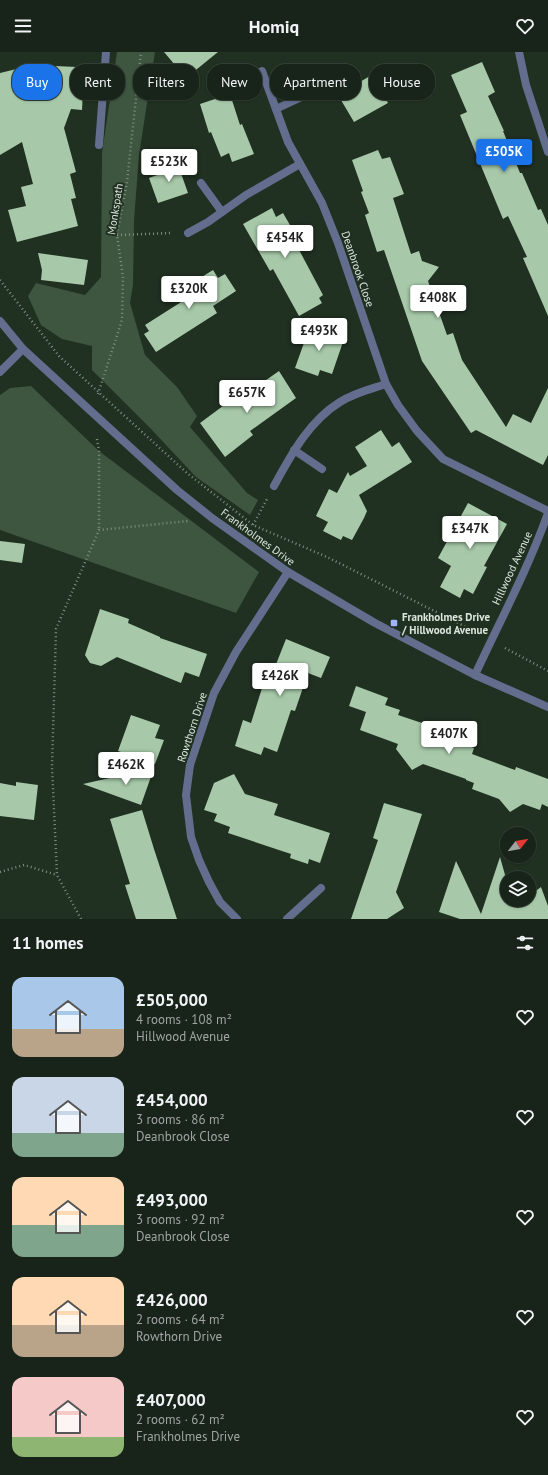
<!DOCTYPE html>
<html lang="en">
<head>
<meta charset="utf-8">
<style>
	:root { --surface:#182419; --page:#253026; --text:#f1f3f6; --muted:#9fa4a2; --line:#364138; --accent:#1a73e8 }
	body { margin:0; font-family:"PT Sans",sans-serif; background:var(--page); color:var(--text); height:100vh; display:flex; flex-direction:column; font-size:15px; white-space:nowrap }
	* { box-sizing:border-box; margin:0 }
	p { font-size:13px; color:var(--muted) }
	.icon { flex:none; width:22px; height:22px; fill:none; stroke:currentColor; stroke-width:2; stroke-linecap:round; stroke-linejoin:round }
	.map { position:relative; height:867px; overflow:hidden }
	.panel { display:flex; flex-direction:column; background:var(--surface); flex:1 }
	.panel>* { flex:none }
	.hud { position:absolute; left:12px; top:12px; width:524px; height:36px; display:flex; gap:8px }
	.needle { width:26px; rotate:59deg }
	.fabs { position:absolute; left:500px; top:775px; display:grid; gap:8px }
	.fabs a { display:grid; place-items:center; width:36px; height:36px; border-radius:50%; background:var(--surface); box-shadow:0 1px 3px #0004,0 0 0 1px var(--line); font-size:20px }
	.price { position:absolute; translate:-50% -34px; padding:0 9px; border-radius:4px; background:#fff; color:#222; font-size:13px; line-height:26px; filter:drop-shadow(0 1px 2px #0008) }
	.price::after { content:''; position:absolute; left:50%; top:24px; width:12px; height:9px; margin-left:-6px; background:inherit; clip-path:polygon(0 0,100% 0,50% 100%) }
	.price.selected { background:var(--accent); color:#fff }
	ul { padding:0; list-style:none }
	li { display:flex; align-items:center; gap:12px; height:100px; padding:0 12px }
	li span { display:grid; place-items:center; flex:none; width:112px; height:80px; border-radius:12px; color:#555 }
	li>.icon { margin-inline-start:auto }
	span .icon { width:48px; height:48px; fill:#fffc; stroke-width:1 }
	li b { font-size:17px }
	h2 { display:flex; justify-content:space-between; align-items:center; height:48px; padding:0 12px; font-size:17px }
	.tag { padding:0 14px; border-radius:16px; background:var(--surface); box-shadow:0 1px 3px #0004,0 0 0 1px var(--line); font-size:14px; line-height:36px }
	.tag.selected { background:var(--accent); color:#fff }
	header { display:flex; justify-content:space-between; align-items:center; height:52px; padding:0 12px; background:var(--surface); font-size:18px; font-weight:800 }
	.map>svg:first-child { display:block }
</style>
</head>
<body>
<header><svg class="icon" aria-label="menu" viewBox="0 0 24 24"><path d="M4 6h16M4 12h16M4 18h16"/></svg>Homiq<svg class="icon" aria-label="heart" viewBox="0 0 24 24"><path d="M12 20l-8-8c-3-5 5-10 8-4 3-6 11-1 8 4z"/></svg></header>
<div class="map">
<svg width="548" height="867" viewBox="0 0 548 867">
	<rect width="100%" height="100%" fill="#203021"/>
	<g fill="#3e5540">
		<polygon points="117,0 155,0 139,103 134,169 133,233 130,251 145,303 177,335 197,364 190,375 247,441 258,448 250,463 196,425 152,378 92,318 92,294 62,287 41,273 28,244 36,231 85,243 101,225 102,101"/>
		<polygon points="31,334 99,399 259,520 236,561 0,478 0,343 10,336"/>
	</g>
	<g fill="#a7c9a9">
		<polygon points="164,0 218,0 186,26"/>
		<polygon points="482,10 495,40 488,44 504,79 503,79 520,121 522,121 538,158 541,157 548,173 548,264 523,206 527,205 508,164 503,167 460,63 467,60 451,23"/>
		<polygon points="33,13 77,15 76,38 83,38 82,58 71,57 64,76 76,120 70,122 76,146 71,147 78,174 17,190 8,158 26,154 21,135 33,132 22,90 0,103 0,21"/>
		<polygon points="380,18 391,37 383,42 388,51 354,70 338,43"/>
		<polygon points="230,42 240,73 242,72 254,102 232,110 229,101 221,105 211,80 209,81 200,52"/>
		<polygon points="378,98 382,107 390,105 404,142 393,146 411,202 419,199 422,209 439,215 428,229 447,283 453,281 462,308 506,375 513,362 531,371 548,336 548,403 543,413 476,378 471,381 422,309 384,198 377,200 365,163 369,161 361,140 363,139 352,108"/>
		<polygon points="177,110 188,141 158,151 149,126 160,122 158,117"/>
		<polygon points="272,156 276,165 283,161 301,192 297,194 323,243 319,246 322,251 299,264 273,217 270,219 243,172"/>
		<polygon points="38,201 88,208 84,233 41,228 42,218"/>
		<polygon points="213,218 218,226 225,222 236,239 213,254 217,261 156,300 144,282 149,279 145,273 189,245 184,236"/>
		<polygon points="310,274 344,287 332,322 320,318 318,324 295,316"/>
		<polygon points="279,319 296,346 250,379 253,383 225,405 200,371 227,351 229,354"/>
		<polygon points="381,378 392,395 399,390 412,410 359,443 367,459 364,466 352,488 343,484 341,488 323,479 328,470 316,464 329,437 337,441 348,420 350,424 367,414 355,395"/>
		<polygon points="468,451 507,472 484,514 487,515 473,542 464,537 460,546 440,535 451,514 438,506"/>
		<polygon points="0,489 25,492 22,511 0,508"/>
		<polygon points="100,557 129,567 128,571 160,585 160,586 207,602 199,625 185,620 181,631 117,605 101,614 90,611 85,603"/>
		<polygon points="286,587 330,605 321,626 308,621 295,659 291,658 277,700 264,695 261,703 235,694 243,668 251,671 263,633 267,635"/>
		<polygon points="356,634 388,646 385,653 400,658 398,663 437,676 435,682 474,696 472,702 515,718 516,715 548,727 548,755 542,752 540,758 523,752 510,760 499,747 472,737 474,731 466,728 466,727 423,712 412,718 396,697 398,692 360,678 366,660 349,654"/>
		<polygon points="131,663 160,673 155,686 164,688 155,712 118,699"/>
		<polygon points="154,716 141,753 83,732"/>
		<polygon points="234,722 245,742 278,752 274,763 330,781 320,811 309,807 308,812 290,806 291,802 228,781 230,775 214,769 217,762 204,758 214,731"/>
		<polygon points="16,730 38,733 34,768 0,764 0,731 16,734"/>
		<polygon points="384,751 422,762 396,840 404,856 387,867 351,867 378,788 373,786"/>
		<polygon points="142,758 154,797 177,867 136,867 125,833 130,832 110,767"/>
		<polygon points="500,805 507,830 507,848 512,848 515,855 524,848 529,848 529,844 541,835 548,854 548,867 460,867 439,860 456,809 481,862"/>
	</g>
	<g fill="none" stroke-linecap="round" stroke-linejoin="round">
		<g stroke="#828f83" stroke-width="2.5" stroke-dasharray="1 3" stroke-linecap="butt">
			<polyline points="117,183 172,181"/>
			<polyline points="0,228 59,304 187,421 253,473 327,505 478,581"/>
			<polyline points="98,342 122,268 123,225 117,183 127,130 141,0"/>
			<polyline points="97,387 99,399 99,478"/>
			<polyline points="253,473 267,447"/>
			<polyline points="505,596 548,619"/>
			<polyline points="0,820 24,813 57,823"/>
			<polyline points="81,867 57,823 52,714 56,577 99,478 188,469"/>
		</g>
		<g stroke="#636d8e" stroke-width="8">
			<polyline points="519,0 526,33 548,100"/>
			<polyline points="262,19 288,90 322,151 338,191 386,332 398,353 417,379 443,407 548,459"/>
			<polyline points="276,57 310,41"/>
			<polyline points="99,93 106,0"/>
			<polyline points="201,131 222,160"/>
			<polyline points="188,181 208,170 246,143 300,112"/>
			<polyline points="0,320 23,297"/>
			<polyline points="294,398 322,417"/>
			<path d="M274,434C291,403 309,369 340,350C354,341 371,337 386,332"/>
			<path d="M475,623C500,569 528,517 548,461"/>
			<polyline points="237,867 220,850 209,830 199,808 191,785 186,743 190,713 214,641 236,600 288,520"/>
			<polyline points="287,867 321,836"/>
		</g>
		<polyline stroke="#636d8e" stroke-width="8" points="0,269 23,297 177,438 212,466 288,520 375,571 475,623 548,655"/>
	</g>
	<rect fill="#9eb3fd" stroke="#203021" stroke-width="1.5" x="390" y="567" width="8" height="8" rx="2"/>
	<g text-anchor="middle" stroke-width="4" stroke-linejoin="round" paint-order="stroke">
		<g font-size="11" fill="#dbe6dc" stroke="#203021">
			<text transform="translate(115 157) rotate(-81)" y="4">Monkspath</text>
			<text transform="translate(358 217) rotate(71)" y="4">Deanbrook Close</text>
			<text transform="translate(258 485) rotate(36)" y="4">Frankholmes Drive</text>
			<text transform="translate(512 516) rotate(-65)" y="4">Hillwood Avenue</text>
			<text transform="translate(192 675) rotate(-72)" y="4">Rowthorn Drive</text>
		</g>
		<g font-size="11" font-weight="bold" fill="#dbe6dc" stroke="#203021" text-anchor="start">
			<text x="402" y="569">Frankholmes Drive<tspan x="402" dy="13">/ Hillwood Avenue</tspan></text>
		</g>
	</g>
</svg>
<div class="fabs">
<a><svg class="needle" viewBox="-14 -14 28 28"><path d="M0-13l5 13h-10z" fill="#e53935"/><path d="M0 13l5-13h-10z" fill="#9fa4a2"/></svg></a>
<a><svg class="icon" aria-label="layers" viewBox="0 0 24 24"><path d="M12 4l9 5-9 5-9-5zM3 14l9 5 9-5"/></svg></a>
</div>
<b class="price selected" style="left:504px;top:121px">£505K</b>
<b class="price" style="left:169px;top:131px">£523K</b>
<b class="price" style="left:285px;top:207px">£454K</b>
<b class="price" style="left:189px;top:258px">£320K</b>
<b class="price" style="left:438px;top:267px">£408K</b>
<b class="price" style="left:319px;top:300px">£493K</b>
<b class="price" style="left:247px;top:362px">£657K</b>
<b class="price" style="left:470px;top:498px">£347K</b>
<b class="price" style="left:280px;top:645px">£426K</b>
<b class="price" style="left:449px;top:703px">£407K</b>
<b class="price" style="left:126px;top:734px">£462K</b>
<div class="hud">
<a class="tag selected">Buy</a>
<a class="tag">Rent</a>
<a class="tag">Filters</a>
<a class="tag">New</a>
<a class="tag">Apartment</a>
<a class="tag">House</a>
</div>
</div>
<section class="panel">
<h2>11 homes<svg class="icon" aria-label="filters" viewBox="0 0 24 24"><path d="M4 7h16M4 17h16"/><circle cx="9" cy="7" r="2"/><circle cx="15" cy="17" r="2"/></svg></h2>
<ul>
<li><span style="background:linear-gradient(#a9c7e8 65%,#b9a48a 0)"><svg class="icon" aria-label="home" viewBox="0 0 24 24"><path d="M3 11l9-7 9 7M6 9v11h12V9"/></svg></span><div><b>£505,000</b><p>4 rooms · 108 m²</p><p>Hillwood Avenue</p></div><svg class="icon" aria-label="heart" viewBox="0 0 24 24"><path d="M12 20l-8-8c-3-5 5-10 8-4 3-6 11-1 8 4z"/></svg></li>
<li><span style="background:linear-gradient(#c9d6e8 70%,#7fa58c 0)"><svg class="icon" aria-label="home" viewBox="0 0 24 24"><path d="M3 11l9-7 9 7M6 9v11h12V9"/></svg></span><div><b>£454,000</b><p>3 rooms · 86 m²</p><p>Deanbrook Close</p></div><svg class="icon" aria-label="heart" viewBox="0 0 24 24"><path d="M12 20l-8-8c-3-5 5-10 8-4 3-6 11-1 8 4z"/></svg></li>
<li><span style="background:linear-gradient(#ffd9b3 60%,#7fa58c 0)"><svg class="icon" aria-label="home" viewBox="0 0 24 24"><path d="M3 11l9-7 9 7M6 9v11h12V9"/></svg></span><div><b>£493,000</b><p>3 rooms · 92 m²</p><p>Deanbrook Close</p></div><svg class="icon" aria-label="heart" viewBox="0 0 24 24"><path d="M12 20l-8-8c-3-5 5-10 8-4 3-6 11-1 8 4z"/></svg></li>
<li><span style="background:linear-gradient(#ffd9b3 60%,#b9a48a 0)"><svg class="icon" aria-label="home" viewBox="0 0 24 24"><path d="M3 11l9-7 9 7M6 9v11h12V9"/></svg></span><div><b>£426,000</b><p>2 rooms · 64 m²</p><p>Rowthorn Drive</p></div><svg class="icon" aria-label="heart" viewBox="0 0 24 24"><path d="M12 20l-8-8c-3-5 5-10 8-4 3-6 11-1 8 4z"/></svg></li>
<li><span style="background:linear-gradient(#f6c9c9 75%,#8fb573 0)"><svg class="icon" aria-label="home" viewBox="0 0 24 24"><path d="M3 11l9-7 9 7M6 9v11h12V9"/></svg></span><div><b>£407,000</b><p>2 rooms · 62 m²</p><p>Frankholmes Drive</p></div><svg class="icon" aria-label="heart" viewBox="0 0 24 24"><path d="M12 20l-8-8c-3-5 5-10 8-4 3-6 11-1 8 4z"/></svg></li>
</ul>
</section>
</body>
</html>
